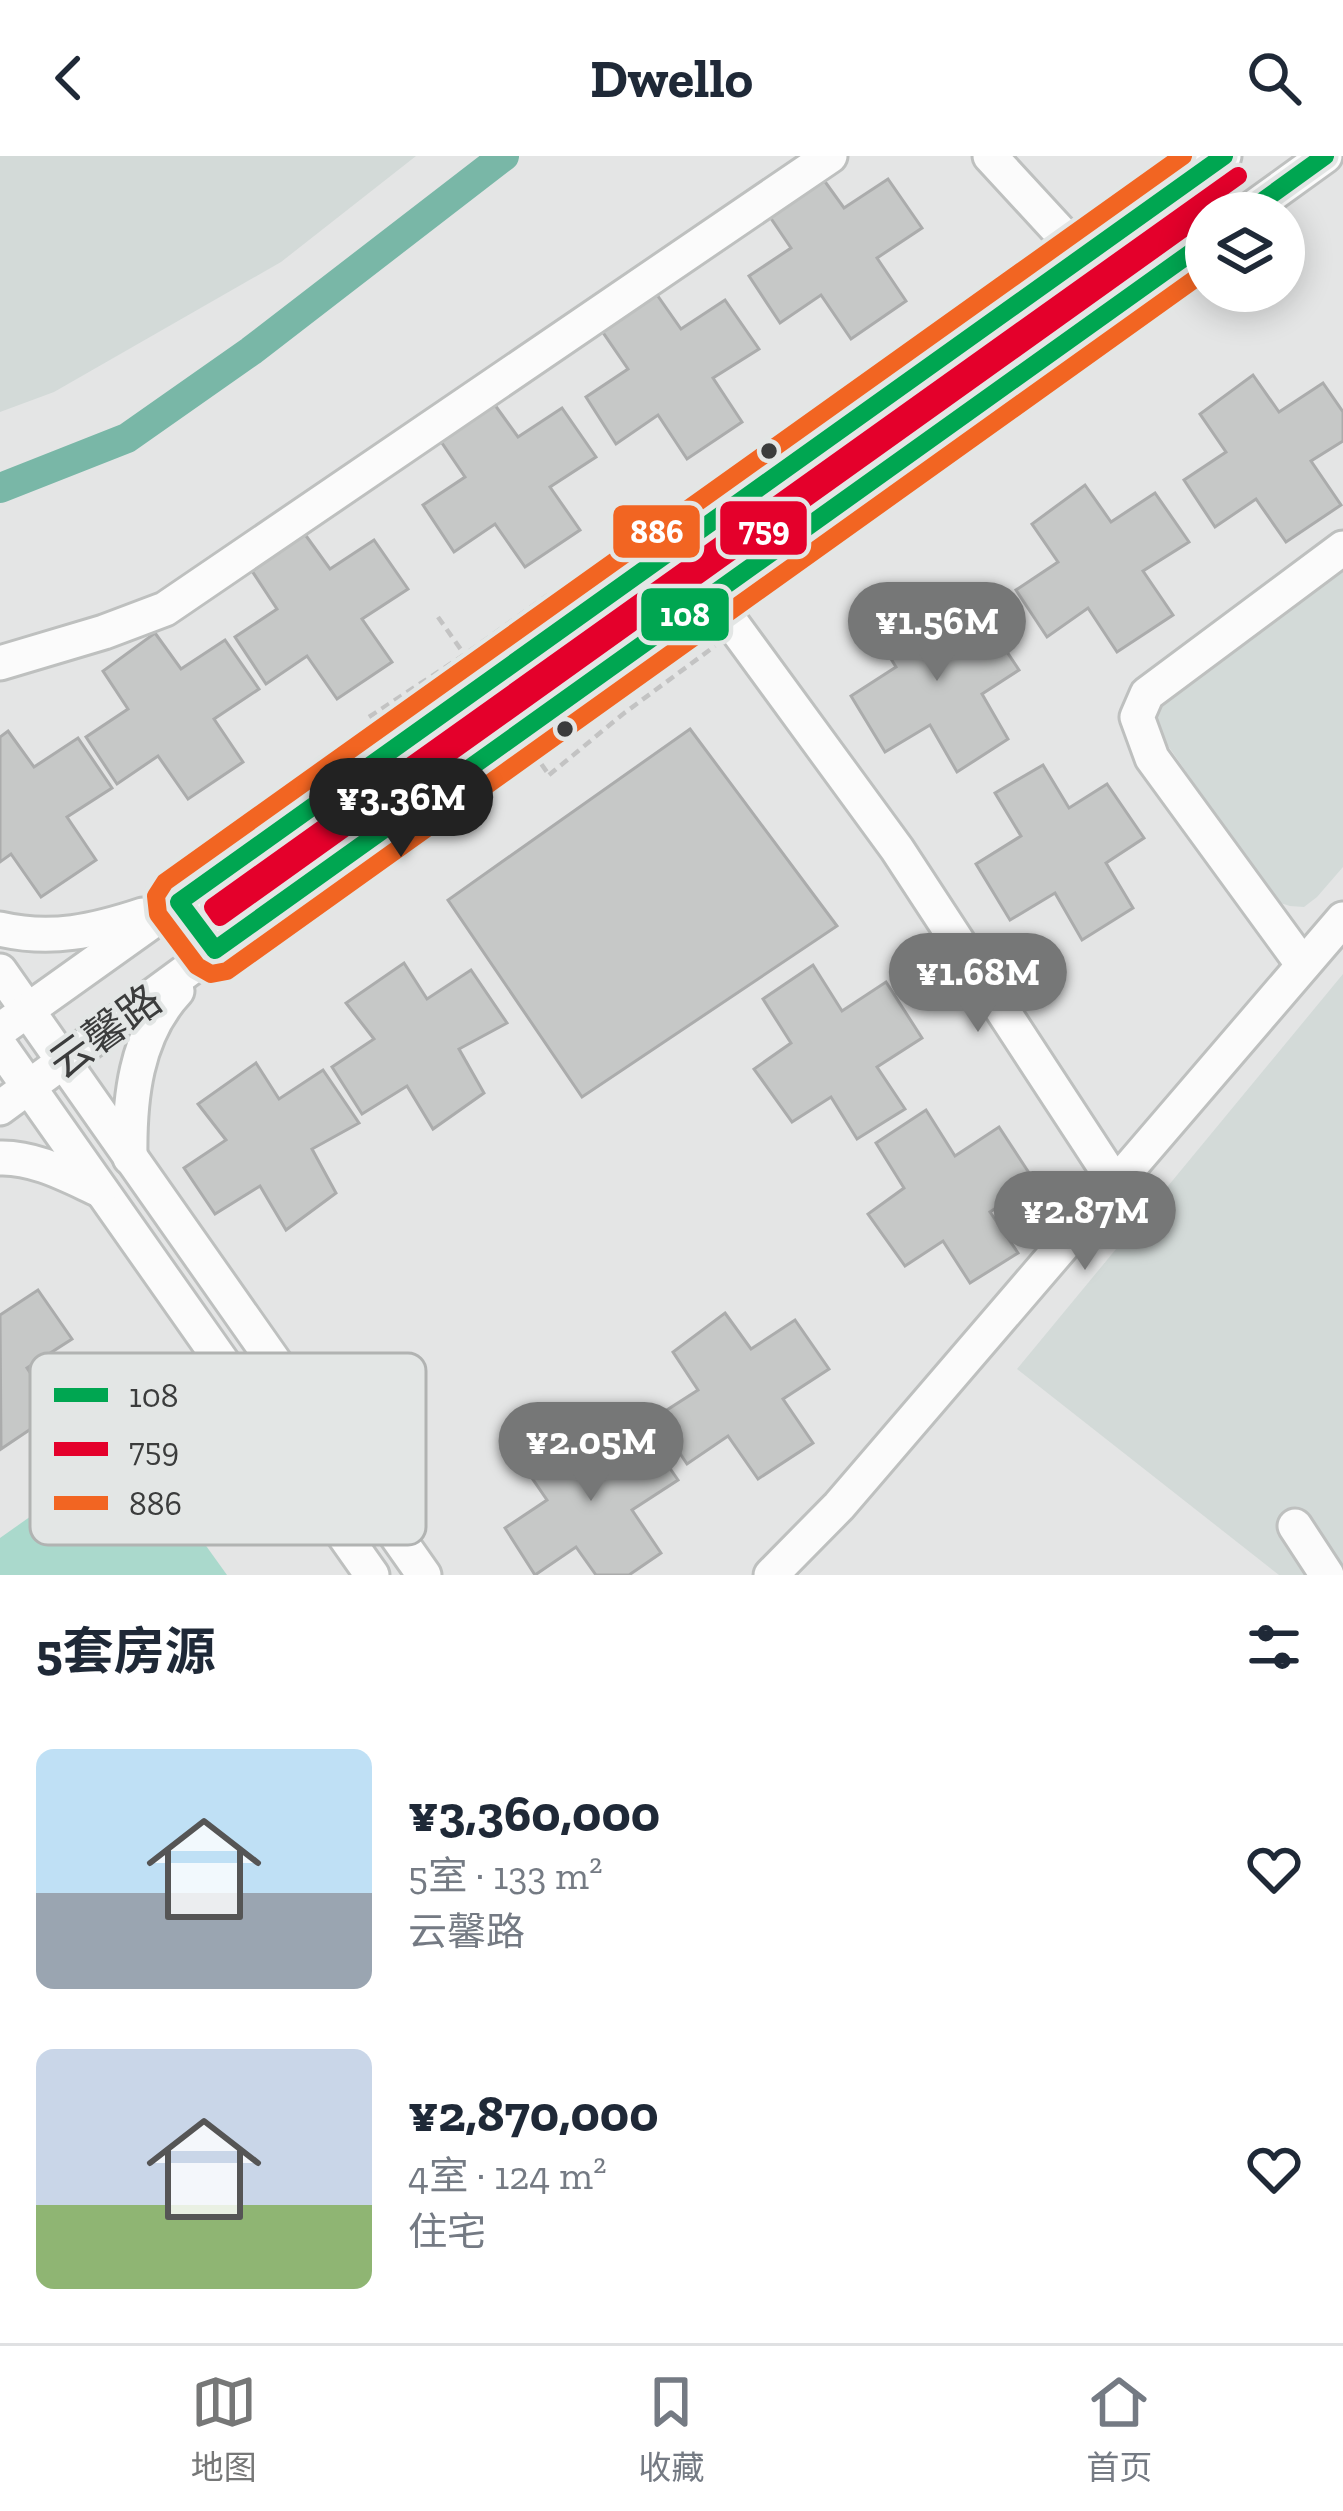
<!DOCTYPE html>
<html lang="zh">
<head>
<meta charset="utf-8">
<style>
	:root { --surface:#fff; --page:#f6f6f7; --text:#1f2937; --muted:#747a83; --line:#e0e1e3; --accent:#767777 }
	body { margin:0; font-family:"Zilla Slab","Noto Sans SC",serif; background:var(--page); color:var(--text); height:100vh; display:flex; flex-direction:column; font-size:45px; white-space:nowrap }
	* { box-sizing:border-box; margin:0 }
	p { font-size:39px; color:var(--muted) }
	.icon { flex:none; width:66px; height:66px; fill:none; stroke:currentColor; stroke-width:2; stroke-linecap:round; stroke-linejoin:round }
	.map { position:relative; height:1419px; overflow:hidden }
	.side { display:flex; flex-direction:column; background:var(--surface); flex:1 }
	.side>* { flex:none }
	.tools { position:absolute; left:1185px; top:36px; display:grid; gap:24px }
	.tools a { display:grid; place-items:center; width:120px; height:120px; border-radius:50%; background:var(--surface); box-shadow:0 6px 30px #0003; font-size:60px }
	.price { position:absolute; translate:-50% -102px; padding:0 27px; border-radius:42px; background:var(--accent); color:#fff; font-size:39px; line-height:78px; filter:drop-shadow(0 3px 6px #0008) }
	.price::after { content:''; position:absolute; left:50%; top:72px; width:36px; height:27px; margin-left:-18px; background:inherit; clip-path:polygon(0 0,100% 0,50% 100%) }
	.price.selected { background:#222; color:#fff }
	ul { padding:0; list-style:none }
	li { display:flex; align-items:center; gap:36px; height:300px; padding:0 36px }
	li span { display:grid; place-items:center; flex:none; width:336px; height:240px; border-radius:18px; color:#555 }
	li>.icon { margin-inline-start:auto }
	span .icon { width:144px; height:144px; fill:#fffc; stroke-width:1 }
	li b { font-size:51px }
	h2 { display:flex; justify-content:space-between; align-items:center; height:144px; padding:0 36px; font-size:51px }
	header { display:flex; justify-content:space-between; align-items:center; height:156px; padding:0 36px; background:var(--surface); font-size:54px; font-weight:700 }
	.tabs { display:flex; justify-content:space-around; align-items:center; height:168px; border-top:3px solid var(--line); background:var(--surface); font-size:33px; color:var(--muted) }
	.tabs a { display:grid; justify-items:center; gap:6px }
	.tabs .selected { color:var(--accent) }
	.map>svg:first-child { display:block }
</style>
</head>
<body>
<header><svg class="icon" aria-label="back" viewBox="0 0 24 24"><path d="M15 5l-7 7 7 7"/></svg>Dwello<svg class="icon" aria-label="search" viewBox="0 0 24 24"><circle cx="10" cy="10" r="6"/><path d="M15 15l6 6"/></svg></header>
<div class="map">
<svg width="1343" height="1419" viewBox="0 0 1343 1419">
	<rect width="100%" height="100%" fill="#e4e5e5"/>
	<g fill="#d3dad8">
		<polygon points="0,0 416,0 281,106 54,236 0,256"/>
		<polygon points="1343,415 1343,711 1317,741 1304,751 1290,750 1277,746 1157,574 1154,565 1156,553 1163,542"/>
		<polygon points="1343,818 1343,1419 1279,1419 1017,1213"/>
	</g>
	<polygon fill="#aad9cc" points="133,1288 227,1419 0,1419 0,1382"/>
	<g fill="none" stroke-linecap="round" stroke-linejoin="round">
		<polyline stroke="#79b7a7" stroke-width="30" points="0,332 127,282 251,195 504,0"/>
	</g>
	<g fill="#c6c8c7" stroke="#abacac" stroke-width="3">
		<polygon points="818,16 844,52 888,23 922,72 877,102 906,145 851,183 821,139 780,167 749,120 791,92 766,55"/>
		<polygon points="655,136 681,173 725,144 759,193 713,222 742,266 687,303 658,259 616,288 586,241 628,213 602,175"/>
		<polygon points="1253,219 1279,256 1323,227 1343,256 1343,285 1311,305 1341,349 1286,386 1256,343 1215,371 1184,324 1226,296 1200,258"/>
		<polygon points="492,245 518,281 562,252 596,301 550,331 580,374 525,411 495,368 454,396 423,349 465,321 440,284"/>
		<polygon points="1085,329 1111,366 1155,337 1189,386 1143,415 1173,459 1117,496 1088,452 1047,481 1016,434 1058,406 1032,368"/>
		<polygon points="304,377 330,413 374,384 408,433 362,463 392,506 337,543 307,500 266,528 235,481 277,453 252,415"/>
		<polygon points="918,440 944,483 983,460 1019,514 982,538 1008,583 957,616 930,569 885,596 851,540 896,511 870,469"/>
		<polygon points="155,477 181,513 225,484 259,533 214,563 243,606 188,643 158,600 117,628 86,581 128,553 103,515"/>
		<polygon points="690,573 837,770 582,941 448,744"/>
		<polygon points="8,575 34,611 78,582 112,632 67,661 96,704 41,741 11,698 0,706 0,581"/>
		<polygon points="1043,609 1069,652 1107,628 1144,682 1106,707 1133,752 1082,784 1055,737 1010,764 976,708 1021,680 995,637"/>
		<polygon points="404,807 427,843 471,814 507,867 459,893 484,937 433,973 407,930 362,958 332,911 374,883 346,847"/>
		<polygon points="813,809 842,855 886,826 922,882 877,911 905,953 857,983 831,941 792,966 754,913 791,887 763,843"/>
		<polygon points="256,907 279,943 323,914 359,967 312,993 336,1037 286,1074 260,1030 215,1058 184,1012 226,984 198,948"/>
		<polygon points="926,954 955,1000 999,971 1035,1026 990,1056 1018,1097 970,1127 943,1085 905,1110 868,1058 904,1032 876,987"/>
		<polygon points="38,1134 72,1183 27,1212 56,1256 1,1293 0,1159"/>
		<polygon points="725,1157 751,1193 795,1164 829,1213 783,1243 813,1287 758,1323 728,1280 687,1308 656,1261 698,1234 673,1196"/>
		<polygon points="574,1267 600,1304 644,1275 678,1324 632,1354 661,1397 629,1419 596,1419 576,1391 535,1419 505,1372 547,1344 521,1306"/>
	</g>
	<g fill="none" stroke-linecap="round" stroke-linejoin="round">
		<defs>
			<g id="minor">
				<polyline points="990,0 1083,101"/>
				<polyline points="1246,57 1325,0"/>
				<polyline points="712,440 897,693 1116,1028"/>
				<polyline points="0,507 104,476 165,453 830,0"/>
				<polyline points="179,746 215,794"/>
				<path d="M0,773C51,785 95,775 143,759"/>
				<polyline points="1303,809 1152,602 1137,561 1147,538 1343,392"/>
				<polyline points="0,815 424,1419"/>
				<polyline points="0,874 1224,0"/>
				<polyline points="0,890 372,1419"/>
				<polyline points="0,952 215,794 1206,86"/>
				<path d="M0,1002C35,1001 69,1020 100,1034"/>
				<path d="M130,1002C129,944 135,880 177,835"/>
				<polyline points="1295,1370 1327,1419"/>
				<polyline points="771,1419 839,1350 1343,763"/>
			</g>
		</defs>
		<use href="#minor" stroke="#bec0bf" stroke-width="39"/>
		<g stroke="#c3c3c3" stroke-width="4.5" stroke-dasharray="9 6" stroke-linecap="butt">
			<polyline points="369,561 464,499 548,439"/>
			<polyline points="549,619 623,558 715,490"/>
		</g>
		<use href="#minor" stroke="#fbfbfb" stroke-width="33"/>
		<polyline stroke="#c3c3c3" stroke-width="4.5" stroke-dasharray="9 6" stroke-linecap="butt" points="438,461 549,619"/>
		<defs>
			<g id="bus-1">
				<polyline points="1246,57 1325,0"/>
				<polyline points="1206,86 215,794 179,746 1224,0"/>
			</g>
			<polyline id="bus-2" points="1192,66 220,761 213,751 1238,20"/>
			<polyline id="bus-3" points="1183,0 165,726 156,740 158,758 197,810 211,818 227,815 1206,115"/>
		</defs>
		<use href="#bus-1" stroke="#e3e6e5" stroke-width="27"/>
		<use href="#bus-2" stroke="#e3e6e5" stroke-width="27"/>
		<use href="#bus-3" stroke="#e3e6e5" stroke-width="27"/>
		<use href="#bus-1" stroke="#00a651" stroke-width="18"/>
		<use href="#bus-2" stroke="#e4002b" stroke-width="18"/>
		<use href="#bus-3" stroke="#f26522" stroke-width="18"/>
	</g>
	<g fill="#3b3c3c" stroke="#e3e6e5" stroke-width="4.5">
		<circle cx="769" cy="295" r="10"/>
		<circle cx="565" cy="573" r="10"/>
	</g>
	<g text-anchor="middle" stroke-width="9" stroke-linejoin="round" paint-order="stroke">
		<g font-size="42" fill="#3b3c3c" stroke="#e3e6e5">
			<text transform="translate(105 875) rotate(-36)" y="15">云馨路</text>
		</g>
	</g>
	<rect x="30" y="1197" width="396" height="192" rx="18" fill="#e3e6e5" stroke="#b1b3b2" stroke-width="3"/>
	<rect x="54" y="1232" width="54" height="14" fill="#00a651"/>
	<rect x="54" y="1286" width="54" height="14" fill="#e4002b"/>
	<rect x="54" y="1340" width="54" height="14" fill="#f26522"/>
	<g font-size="33" fill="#3b3c3c">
		<text x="129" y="1251">108</text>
		<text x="129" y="1305">759</text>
		<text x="129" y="1359">886</text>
	</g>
	<g stroke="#e3e6e5" stroke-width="4.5">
		<rect x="718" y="343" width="91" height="58" rx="12" fill="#e4002b"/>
		<rect x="611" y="347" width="91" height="57" rx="12" fill="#f26522"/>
		<rect x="639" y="430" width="92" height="57" rx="12" fill="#00a651"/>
	</g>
	<g font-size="33" text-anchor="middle" font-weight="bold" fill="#fff">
		<text x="764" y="384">759</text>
		<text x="657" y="387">886</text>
		<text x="685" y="470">108</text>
	</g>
</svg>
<div class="tools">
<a><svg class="icon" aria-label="layers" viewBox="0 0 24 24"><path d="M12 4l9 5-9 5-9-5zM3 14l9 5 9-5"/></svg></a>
</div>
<b class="price" style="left:937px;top:528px">¥1.56M</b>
<b class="price selected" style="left:401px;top:704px">¥3.36M</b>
<b class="price" style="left:978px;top:879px">¥1.68M</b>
<b class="price" style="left:1085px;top:1117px">¥2.87M</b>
<b class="price" style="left:591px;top:1348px">¥2.05M</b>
</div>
<section class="side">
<h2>5套房源<svg class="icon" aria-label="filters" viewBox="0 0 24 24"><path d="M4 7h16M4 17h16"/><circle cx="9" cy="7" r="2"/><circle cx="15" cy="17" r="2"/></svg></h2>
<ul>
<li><span style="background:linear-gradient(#bfe0f5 60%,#9aa5b1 0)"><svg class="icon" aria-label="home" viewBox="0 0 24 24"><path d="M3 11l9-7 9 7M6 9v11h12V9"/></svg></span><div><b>¥3,360,000</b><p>5室 · 133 m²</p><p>云馨路</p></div><svg class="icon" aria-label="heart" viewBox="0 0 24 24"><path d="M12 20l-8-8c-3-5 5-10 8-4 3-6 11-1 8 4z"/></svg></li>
<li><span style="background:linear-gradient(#c9d6e8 65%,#8fb573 0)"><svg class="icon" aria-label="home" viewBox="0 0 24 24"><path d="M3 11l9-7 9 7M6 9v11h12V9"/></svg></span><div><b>¥2,870,000</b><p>4室 · 124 m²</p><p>住宅</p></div><svg class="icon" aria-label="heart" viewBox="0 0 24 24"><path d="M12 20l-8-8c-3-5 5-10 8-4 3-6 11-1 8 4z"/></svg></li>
</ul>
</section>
<nav class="tabs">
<a class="selected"><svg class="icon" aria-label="map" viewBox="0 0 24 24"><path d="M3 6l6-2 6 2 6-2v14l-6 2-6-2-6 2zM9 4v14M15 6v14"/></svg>地图</a>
<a><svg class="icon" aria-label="saved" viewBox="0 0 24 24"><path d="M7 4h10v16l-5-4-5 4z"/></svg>收藏</a>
<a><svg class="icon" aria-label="home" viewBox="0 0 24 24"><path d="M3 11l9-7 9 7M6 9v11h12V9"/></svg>首页</a>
</nav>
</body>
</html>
